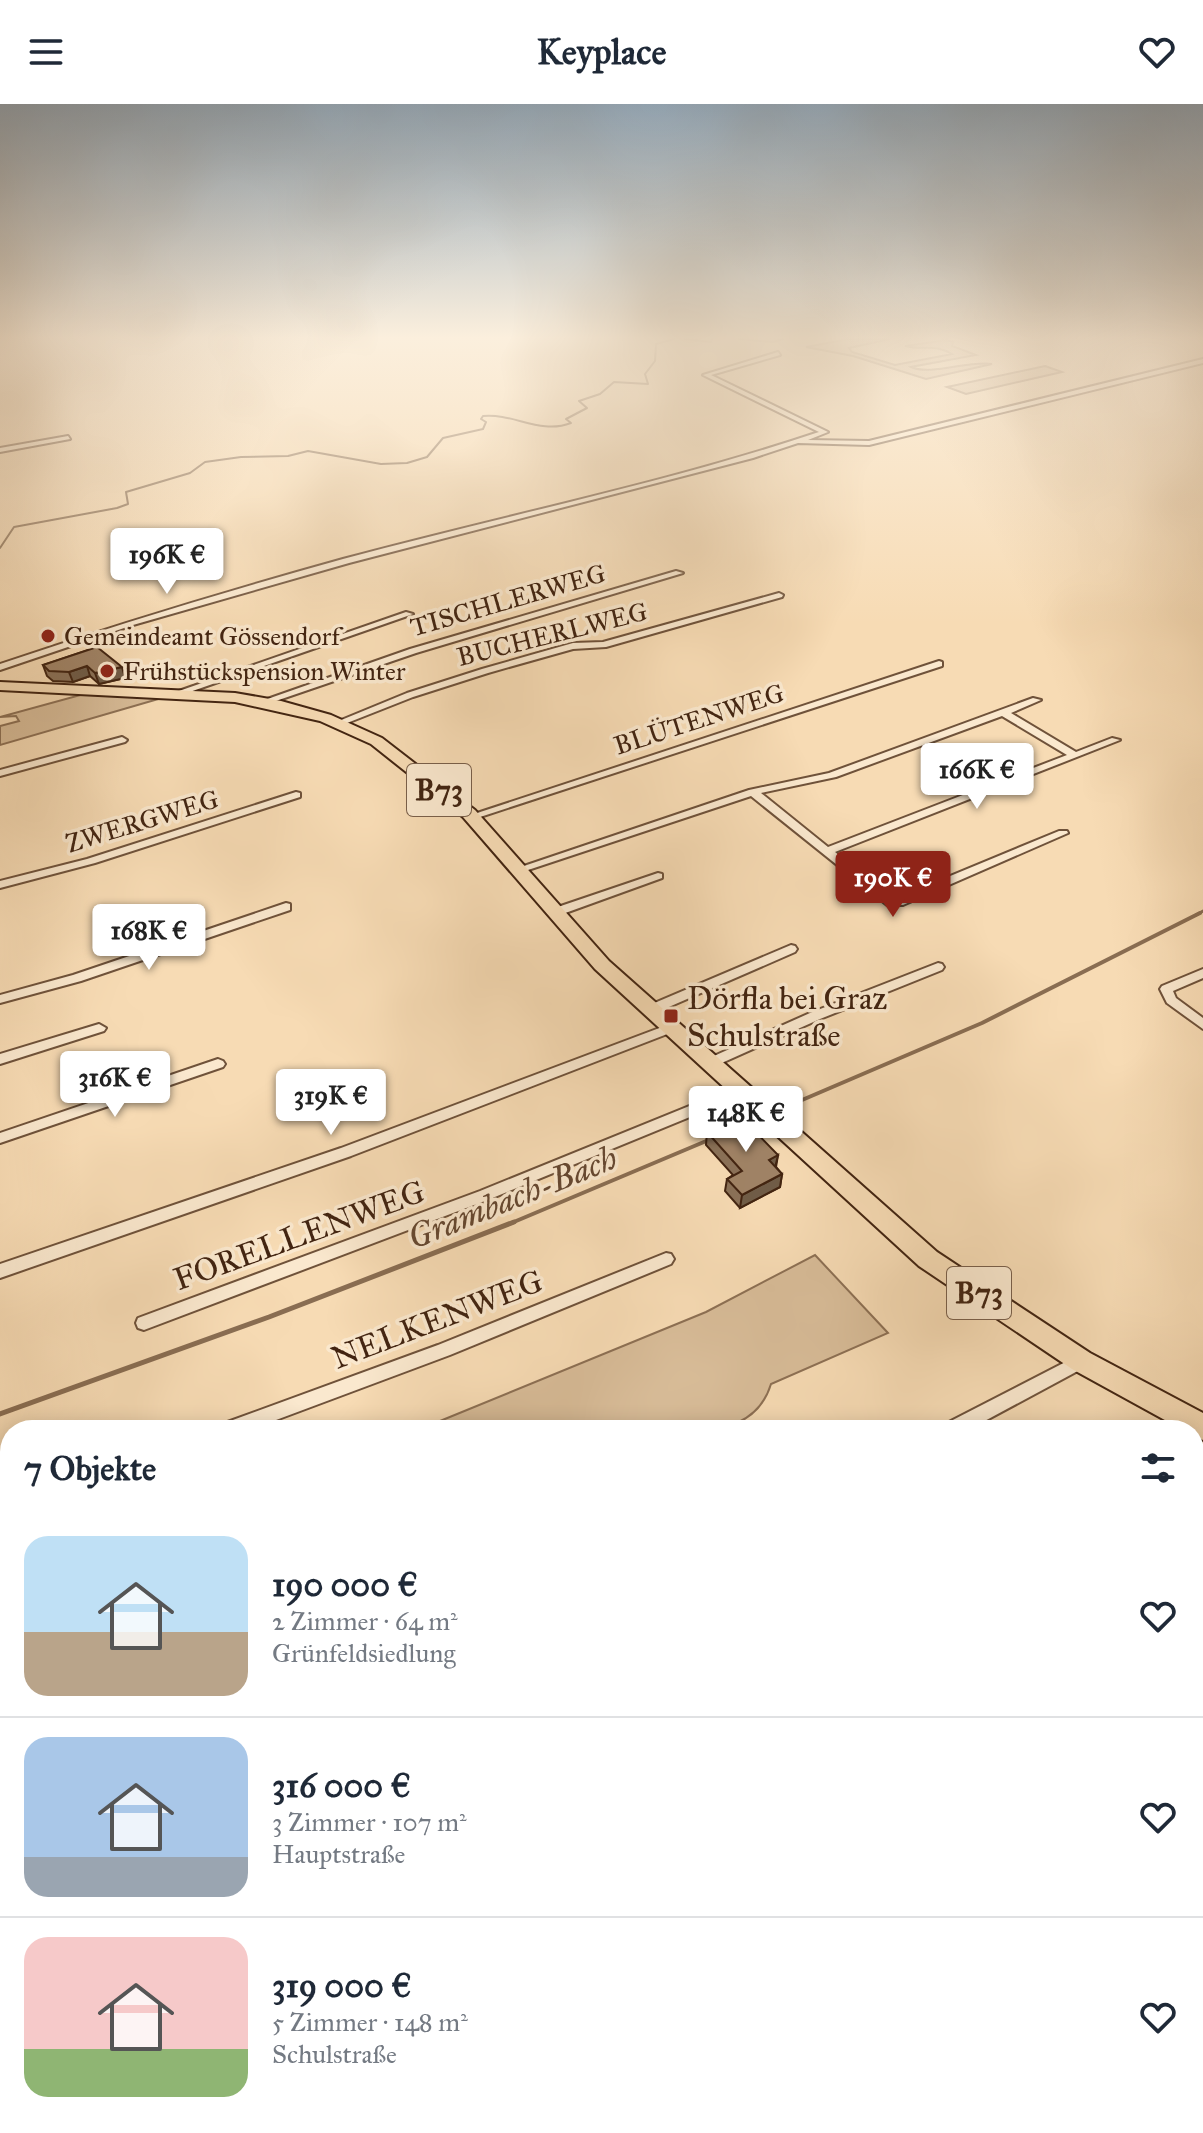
<!DOCTYPE html>
<html lang="de">
<head>
<meta charset="utf-8">
<style>
	:root { --surface:#fff; --page:#f6f6f7; --text:#1f2937; --muted:#747a83; --line:#e0e1e3; --accent:#8f2418 }
	body { margin:0; font-family:"IM FELL Great Primer",serif; background:var(--page); color:var(--text); height:100vh; display:flex; flex-direction:column; font-size:30px; white-space:nowrap }
	* { box-sizing:border-box; margin:0 }
	p { font-size:26px; color:var(--muted) }
	.icon { flex:none; width:44px; height:44px; fill:none; stroke:currentColor; stroke-width:2; stroke-linecap:round; stroke-linejoin:round }
	.map { position:relative; flex:1; overflow:hidden }
	.details { position:absolute; left:0px; top:1316px; width:1204px; height:714px; display:flex; flex-direction:column; background:var(--surface); border-radius:32px 32px 0 0; box-shadow:0 4px 20px #0003 }
	.details>* { flex:none }
	.price { position:absolute; translate:-50% -68px; padding:0 18px; border-radius:8px; background:#fff; color:#222; font-size:26px; line-height:52px; filter:drop-shadow(0 2px 4px #0008) }
	.price::after { content:''; position:absolute; left:50%; top:48px; width:24px; height:18px; margin-left:-12px; background:inherit; clip-path:polygon(0 0,100% 0,50% 100%) }
	.price.on { background:var(--accent); color:#fff }
	ul { padding:0; list-style:none }
	li { display:flex; align-items:center; gap:24px; height:200px; padding:0 24px }
	li+li { border-top:2px solid var(--line) }
	li span { display:grid; place-items:center; flex:none; width:224px; height:160px; border-radius:24px; color:#555 }
	li>.icon { margin-inline-start:auto }
	span .icon { width:96px; height:96px; fill:#fffc; stroke-width:1 }
	li b { font-size:34px }
	h2 { display:flex; justify-content:space-between; align-items:center; height:96px; padding:0 24px; font-size:34px }
	header { display:flex; justify-content:space-between; align-items:center; height:104px; padding:0 24px; background:var(--surface); font-size:36px; font-weight:800 }
	.map>svg:first-child { display:block }
</style>
</head>
<body>
<header><svg class="icon" aria-label="menu" viewBox="0 0 24 24"><path d="M4 6h16M4 12h16M4 18h16"/></svg>Keyplace<svg class="icon" aria-label="heart" viewBox="0 0 24 24"><path d="M12 20l-8-8c-3-5 5-10 8-4 3-6 11-1 8 4z"/></svg></header>
<div class="map">
<svg width="1203" height="2029" viewBox="0 0 1203 2029">
	<rect width="100%" height="100%" fill="#f7dbb4"/>
	<filter id="stains"><feTurbulence type="fractalNoise" baseFrequency=".0025" numOctaves="4"/><feColorMatrix values="0 0 0 0 .2 0 0 0 0 .09 0 0 0 0 .02 0 0 0 .5 -.17"/></filter>
	<radialGradient id="worn" r=".72"><stop offset=".6" stop-color="#630" stop-opacity="0"/><stop offset="1" stop-color="#630" stop-opacity=".3"/></radialGradient>
	<g fill="#d8bc98" stroke="#8d7054" stroke-width="2">
		<path d="M849,235H890L849,244L852,248L895,261L952,250C934,239 924,247 905,242L947,236L953,238L952,242L976,251L911,263C931,272 969,256 992,260L926,275L853,252L806,243Z"/>
		<polygon points="1045,262 1062,268 966,290 947,283"/>
		<polygon points="84,590 172,591 0,641 0,622 19,617 16,612 0,613"/>
		<path d="M815,1151L888,1229L771,1280C760,1316 730,1326 696,1326L691,1321L680,1326H418L706,1208Z"/>
	</g>
	<g fill="none" stroke-linecap="round" stroke-linejoin="round">
		<g stroke="#896d52" stroke-width="2">
			<polyline points="685,235 711,238 712,235"/>
			<polyline points="739,235 773,238 783,235"/>
			<path d="M0,444L14,423L117,404L128,400L126,388L190,369L205,358L241,353L288,352L308,347L381,360L407,359L427,353L443,334L483,325L486,318L481,315L483,312C514,309 540,331 571,319L566,315L587,304L579,297L600,290L614,278L648,280L645,270L655,257L656,240L674,235"/>
		</g>
		<polyline stroke="#896d52" stroke-width="3" points="1196,811 1203,807"/>
		<g stroke="#896d52" stroke-width="4">
			<polyline points="774,1008 982,919 1200,809"/>
			<polyline points="745,1020 763,1013"/>
			<polyline points="509,1120 711,1035"/>
		</g>
		<polyline stroke="#896d52" stroke-width="5" points="0,1310 269,1213 514,1118"/>
		<defs>
			<g id="street">
				<path d="M778,248L780,251L711,271L828,328L808,336L869,337L1203,255V259L869,341L798,339L753,354L349,459L133,521L0,566V560C113,522 228,487 343,455C502,412 664,380 819,328L703,271Z"/>
				<polygon points="68,332 70,335 0,348 0,344"/>
				<polygon points="676,467 683,469 416,549 264,601 256,599 410,545"/>
				<polygon points="779,489 783,491 782,493 606,543 573,545 488,569 413,593 342,621 334,619 407,589 482,565 573,539 603,538"/>
				<polygon points="406,508 413,510 184,590 176,588"/>
				<polygon points="939,557 942,558 942,562 477,714 473,715 468,712"/>
				<path d="M1033,594L1041,596L1011,609L1076,648L1112,634L1120,636L835,748L894,794H897L1059,727H1067L1068,729L903,801H887L751,692L525,767L521,768L515,765L749,686L829,669ZM1002,612L1067,651L828,743L761,689L836,673Z"/>
				<polygon points="122,633 127,636 125,638 0,672 0,666"/>
				<polygon points="296,688 300,689 300,693 95,759 0,784 0,777 87,755"/>
				<polygon points="658,769 662,770 662,774 557,812 553,813 547,809 549,806"/>
				<polygon points="286,799 290,800 290,806 81,877 0,899 0,891 73,871"/>
				<polygon points="791,841 795,842 797,845 795,848 655,909 650,910 644,906 645,903"/>
				<polygon points="938,859 942,860 944,863 942,866 820,915 715,962 710,964 703,959 705,956 810,909"/>
				<polygon points="1203,865 1203,874 1173,887 1176,894 1203,914 1203,925 1167,899 1160,885 1162,882"/>
				<polygon points="99,920 106,924 104,927 0,960 0,950"/>
				<polygon points="670,920 675,921 677,924 675,927 351,1052 0,1174 0,1160 341,1044"/>
				<polygon points="218,955 223,957 225,960 223,963 0,1039 0,1029"/>
				<polygon points="741,981 746,982 748,986 746,990 490,1095 144,1226 138,1224 136,1219 138,1214 480,1087"/>
				<polygon points="666,1149 671,1150 674,1155 671,1160 450,1251 249,1326 219,1326 222,1320 438,1241"/>
				<polygon points="1081,1250 1087,1252 1089,1257 1087,1262 968,1326 942,1326 945,1320"/>
				<polygon points="10,1397 10,1415 0,1419 0,1401"/>
				<polygon points="1203,1531 1203,1553 1194,1557 1194,1535"/>
				<polygon points="10,1581 10,1601 0,1605 0,1585"/>
				<polygon points="1203,1874 1203,1899 1194,1903 1194,1878"/>
				<polygon points="10,1919 10,1944 0,1948 0,1923"/>
				<polygon points="946,2020 983,2020 979,2029 942,2029"/>
			</g>
			<polygon id="primary" points="0,578 235,589 281,597 331,611 382,634 475,706 609,857 937,1148 1090,1249 1203,1309 1203,1336 1194,1332 1194,1326 1183,1326 1072,1265 919,1162 595,865 463,713 371,640 320,617 235,598 0,586"/>
		</defs>
		<use href="#street" stroke="#6f523a" stroke-width="4"/>
		<use href="#primary" stroke="#422411" stroke-width="4"/>
		<use href="#street" fill="#fae8ce" fill-rule="evenodd"/>
		<use href="#primary" fill="#f7dbb4" fill-rule="evenodd"/>
	</g>
	<g fill="#8a7158" stroke="#422411" stroke-width="2">
		<polygon points="97,543 125,574 99,580 90,572 73,578 53,577 47,572 43,561"/>
		<polygon points="707,1028 778,1051 776,1063 782,1070 780,1083 740,1104 725,1087 727,1075 733,1071 706,1041"/>
	</g>
	<g fill="#705c47" stroke="#422411" stroke-width="2">
		<polygon points="87,562 90,572 73,578 69,568"/>
		<polygon points="122,563 125,574 99,580 95,569"/>
		<polygon points="778,1051 775,1064 769,1056"/>
		<polygon points="782,1070 780,1083 740,1104 742,1091"/>
	</g>
	<g fill="#a08366" stroke="#422411" stroke-width="2">
		<polygon points="97,543 122,563 95,569 87,562 69,568 49,567 43,561"/>
		<polygon points="740,1012 778,1051 769,1056 782,1070 742,1091 727,1075 742,1067 707,1028"/>
	</g>
	<linearGradient id="sky" x2="0" y2="1"><stop stop-color="#95abbd"/><stop offset="0.45" stop-color="#fbefdd"/><stop offset="1" stop-color="#fbefdd" stop-opacity="0"/></linearGradient>
	<rect width="1203" height="519" fill="url(#sky)"/>
	<g fill="#8f2418" stroke="#fae8ce" stroke-width="3">
		<circle cx="48" cy="532" r="8"/>
		<circle cx="107" cy="567" r="8"/>
		<rect x="663" y="904" width="16" height="16" rx="4"/>
	</g>
	<g text-anchor="middle" stroke-width="7" stroke-linejoin="round" paint-order="stroke">
		<g font-size="26" fill="#422411" stroke="#fae8ce">
			<text transform="translate(508 496) rotate(-16)" y="9">TISCHLERWEG</text>
			<text transform="translate(552 530) rotate(-14)" y="9">BUCHERLWEG</text>
			<text transform="translate(699 615) rotate(-18)" y="9">BLÜTENWEG</text>
			<text transform="translate(142 717) rotate(-17)" y="9">ZWERGWEG</text>
		</g>
		<g font-size="26" fill="#422411" stroke="#fae8ce" text-anchor="start">
			<text x="64" y="541">Gemeindeamt Gössendorf</text>
			<text x="123" y="576">Frühstückspension Winter</text>
		</g>
		<g fill="#fae8ce" stroke="#795f4a" stroke-width="2">
			<rect x="407" y="660" width="64" height="52" rx="6"/>
			<rect x="947" y="1163" width="64" height="52" rx="6"/>
		</g>
		<g font-size="30" font-weight="bold" fill="#422411">
			<text x="439" y="696">B73</text>
			<text x="979" y="1199">B73</text>
		</g>
		<g font-size="32" fill="#422411" stroke="#fae8ce" text-anchor="start">
			<text x="687" y="905">Dörfla bei Graz<tspan x="687" dy="37">Schulstraße</tspan></text>
		</g>
		<g font-size="32" fill="#422411" stroke="#fae8ce">
			<text transform="translate(299 1131) rotate(-20)" y="11">FORELLENWEG</text>
			<text transform="translate(437 1215) rotate(-21)" y="11">NELKENWEG</text>
		</g>
		<g font-size="34" font-style="italic" fill="#664831" stroke="#fae8ce">
			<text transform="translate(512 1093) rotate(-22)" y="12">Grambach-Bach</text>
		</g>
	</g>
	<rect width="100%" height="100%" filter="url(#stains)"/>
	<rect width="100%" height="100%" fill="url(#worn)"/>
</svg>
<b class="price" style="left:167px;top:492px">196K €</b>
<b class="price" style="left:977px;top:707px">166K €</b>
<b class="price on" style="left:893px;top:815px">190K €</b>
<b class="price" style="left:149px;top:868px">168K €</b>
<b class="price" style="left:115px;top:1015px">316K €</b>
<b class="price" style="left:331px;top:1033px">319K €</b>
<b class="price" style="left:746px;top:1050px">148K €</b>
<section class="details">
<h2>7 Objekte<svg class="icon" aria-label="filters" viewBox="0 0 24 24"><path d="M4 7h16M4 17h16"/><circle cx="9" cy="7" r="2"/><circle cx="15" cy="17" r="2"/></svg></h2>
<ul>
<li><span style="background:linear-gradient(#bfe0f5 60%,#b9a48a 0)"><svg class="icon" aria-label="home" viewBox="0 0 24 24"><path d="M3 11l9-7 9 7M6 9v11h12V9"/></svg></span><div><b>190 000 €</b><p>2 Zimmer · 64 m²</p><p>Grünfeldsiedlung</p></div><svg class="icon" aria-label="heart" viewBox="0 0 24 24"><path d="M12 20l-8-8c-3-5 5-10 8-4 3-6 11-1 8 4z"/></svg></li>
<li><span style="background:linear-gradient(#a9c7e8 75%,#9aa5b1 0)"><svg class="icon" aria-label="home" viewBox="0 0 24 24"><path d="M3 11l9-7 9 7M6 9v11h12V9"/></svg></span><div><b>316 000 €</b><p>3 Zimmer · 107 m²</p><p>Hauptstraße</p></div><svg class="icon" aria-label="heart" viewBox="0 0 24 24"><path d="M12 20l-8-8c-3-5 5-10 8-4 3-6 11-1 8 4z"/></svg></li>
<li><span style="background:linear-gradient(#f6c9c9 70%,#8fb573 0)"><svg class="icon" aria-label="home" viewBox="0 0 24 24"><path d="M3 11l9-7 9 7M6 9v11h12V9"/></svg></span><div><b>319 000 €</b><p>5 Zimmer · 148 m²</p><p>Schulstraße</p></div><svg class="icon" aria-label="heart" viewBox="0 0 24 24"><path d="M12 20l-8-8c-3-5 5-10 8-4 3-6 11-1 8 4z"/></svg></li>
</ul>
</section>
</div>
</body>
</html>
